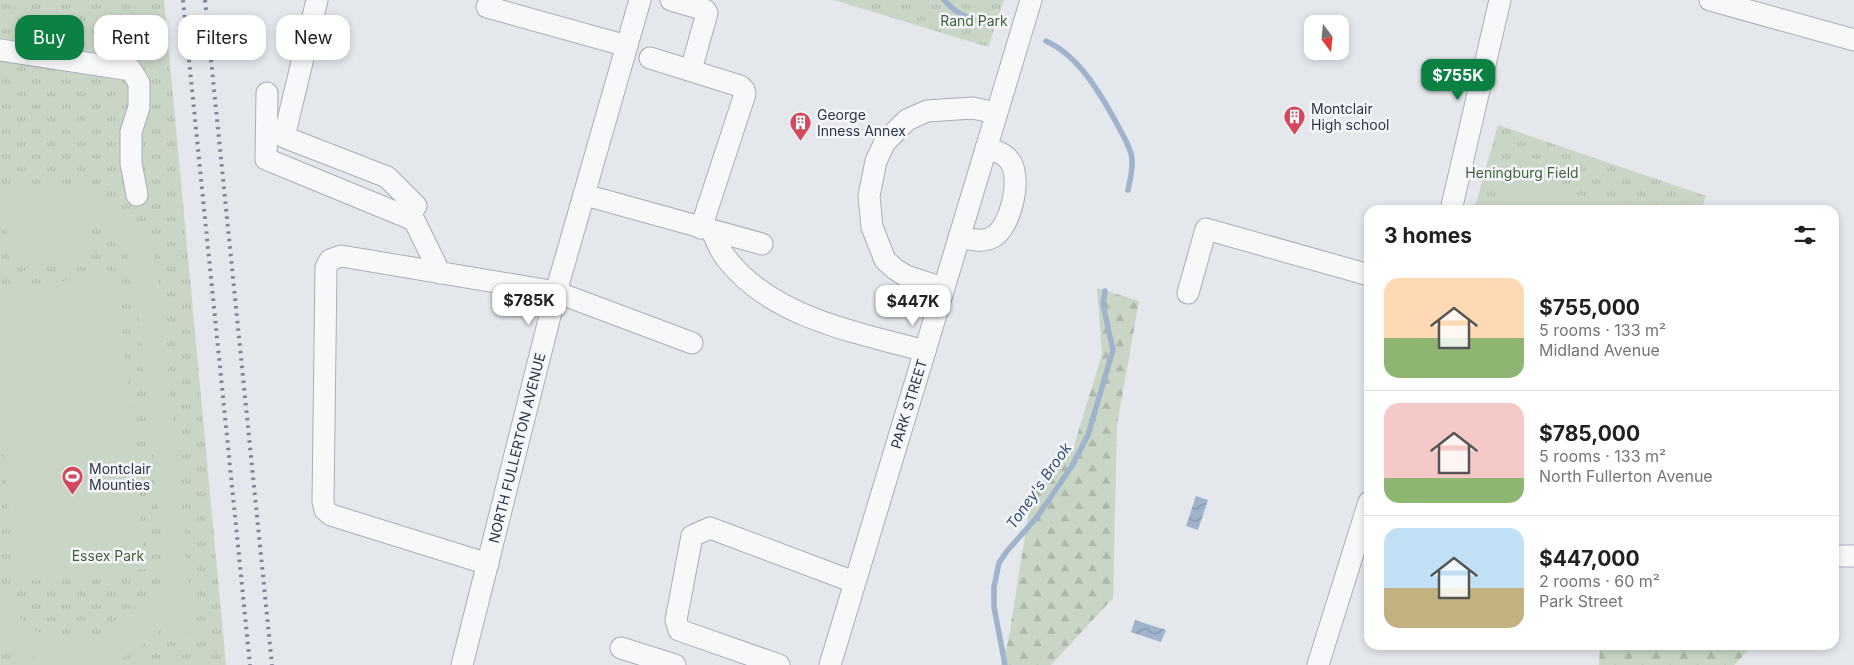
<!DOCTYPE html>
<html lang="en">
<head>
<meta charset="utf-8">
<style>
	:root { --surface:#fff; --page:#f6f6f6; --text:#202124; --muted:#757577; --line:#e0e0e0; --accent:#0b8043 }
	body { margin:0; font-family:Inter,sans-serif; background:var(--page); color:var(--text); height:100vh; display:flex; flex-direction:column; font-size:19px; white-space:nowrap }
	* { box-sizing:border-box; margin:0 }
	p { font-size:16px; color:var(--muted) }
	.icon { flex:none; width:28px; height:28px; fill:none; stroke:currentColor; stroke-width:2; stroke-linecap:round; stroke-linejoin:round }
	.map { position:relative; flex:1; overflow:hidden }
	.details { position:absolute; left:1364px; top:205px; width:475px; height:445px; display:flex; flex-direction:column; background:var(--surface); border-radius:15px; box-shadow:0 2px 8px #0003 }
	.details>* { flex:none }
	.guide { position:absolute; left:15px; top:15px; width:475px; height:45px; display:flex; gap:10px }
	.needle { width:32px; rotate:164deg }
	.controls { position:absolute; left:1304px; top:15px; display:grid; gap:10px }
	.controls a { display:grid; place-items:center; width:45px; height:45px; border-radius:10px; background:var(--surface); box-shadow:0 2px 8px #0003; font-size:25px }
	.price { position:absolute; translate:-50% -42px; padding:0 11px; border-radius:10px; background:#fff; color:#222; font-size:16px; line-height:32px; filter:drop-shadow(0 1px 2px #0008) }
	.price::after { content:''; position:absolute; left:50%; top:30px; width:15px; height:11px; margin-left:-8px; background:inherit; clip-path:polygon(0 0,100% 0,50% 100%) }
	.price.current { background:var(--accent); color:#fff }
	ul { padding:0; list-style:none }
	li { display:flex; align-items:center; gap:15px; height:125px; padding:0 20px }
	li+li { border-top:1px solid var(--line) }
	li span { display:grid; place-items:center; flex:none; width:140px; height:100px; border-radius:15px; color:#555 }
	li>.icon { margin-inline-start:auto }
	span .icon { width:60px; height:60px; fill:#fffc; stroke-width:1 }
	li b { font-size:21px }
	h2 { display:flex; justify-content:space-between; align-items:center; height:60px; padding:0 20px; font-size:21px }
	.pill { padding:0 18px; border-radius:15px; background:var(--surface); box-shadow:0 2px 8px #0003; font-size:18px; line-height:45px }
	.pill.current { background:var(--accent); color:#fff }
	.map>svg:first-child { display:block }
</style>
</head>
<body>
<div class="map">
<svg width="1854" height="665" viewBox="0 0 1854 665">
	<defs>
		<pattern id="forest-firs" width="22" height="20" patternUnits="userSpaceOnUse" patternTransform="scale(1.25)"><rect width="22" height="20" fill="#c9d6c5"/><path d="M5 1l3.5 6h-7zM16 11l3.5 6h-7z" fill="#adb8ab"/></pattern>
		<pattern id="park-tufts" width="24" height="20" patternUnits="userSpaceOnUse" patternTransform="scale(1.25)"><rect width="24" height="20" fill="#c9d6c5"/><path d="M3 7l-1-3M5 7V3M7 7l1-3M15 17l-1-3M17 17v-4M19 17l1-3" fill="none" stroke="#adb8ab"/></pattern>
		<pattern id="water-waves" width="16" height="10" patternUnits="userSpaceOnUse" patternTransform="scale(1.25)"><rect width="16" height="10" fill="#9fb4cc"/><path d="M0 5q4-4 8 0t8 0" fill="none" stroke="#8293a7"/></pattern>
	</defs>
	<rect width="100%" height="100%" fill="#e4e7ec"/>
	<g fill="url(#forest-firs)">
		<polygon points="1097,288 1139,301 1117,425 1113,598 1051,665 1001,665 1008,642 1032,493 1073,449 1102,354"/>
		<polygon points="1600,645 1753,645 1734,665 1599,665"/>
	</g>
	<g fill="url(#park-tufts)">
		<polygon points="0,0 164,0 226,665 0,665"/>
		<polygon points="834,0 1004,0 988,47"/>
		<polygon points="1498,125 1706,196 1701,210 1474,210"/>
	</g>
	<g fill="#c9d6c5">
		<polygon points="1511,175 1631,210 1501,210"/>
		<path d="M54,182C114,188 152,221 159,281L194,633L171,635L163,627C138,654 114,665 78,665C71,665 63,665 55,665C34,662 14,647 0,632V585C26,662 131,658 159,584C163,573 163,561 163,550L135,286C132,257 117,225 87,215L91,258L10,266L6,223L0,226V197L27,186Z"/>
		<polygon points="117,276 146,569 16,582 0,424 0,287"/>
	</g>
	<g fill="url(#water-waves)">
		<polygon points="1196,496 1208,500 1198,530 1186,526"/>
		<polygon points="1135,620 1166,630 1161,642 1131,632"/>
	</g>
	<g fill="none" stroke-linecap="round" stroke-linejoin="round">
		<g stroke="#9fb4cc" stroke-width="5.5">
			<path d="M944,0C959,17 973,20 994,26"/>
			<path d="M1046,41C1079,56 1100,93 1117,124C1123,136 1131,147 1132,159C1133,170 1130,180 1128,190"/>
			<polyline points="1005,665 994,607 994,587 999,563 1007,551 1037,517 1072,466 1088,435 1113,350 1103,305 1105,291"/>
		</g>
		<defs>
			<g id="minor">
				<polyline points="317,0 284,137 387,177 416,206"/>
				<polyline points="671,0 705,10 707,13 691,70"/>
				<polyline points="1710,0 1854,40"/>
				<polyline points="487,7 627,46"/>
				<polyline points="0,50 131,70 139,83 139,107 131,132 131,163 137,195"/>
				<polyline points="650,58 740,86 744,90 745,94 701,228"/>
				<polyline points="267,93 266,159 414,220 440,273"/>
				<polyline points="585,195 762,244"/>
				<polyline points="1451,210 1500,0"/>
				<path d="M712,231C716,240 720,251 726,258C772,318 856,332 925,351"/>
				<path d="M959,237C970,239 982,243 993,237C1011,227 1023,176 1009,160C1003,152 994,151 986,148"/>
				<polyline points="943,288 906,276 895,269 885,260 872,227 869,196 876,161 885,142 907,120 927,111 973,108 996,113"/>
				<polyline points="1188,293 1206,229 1369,275"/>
				<polyline points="1834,556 1854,556"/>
				<polyline points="488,564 331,515 325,510 323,502 326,267 330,260 341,256 556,292 692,343"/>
				<polyline points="621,648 675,665"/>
				<polyline points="462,665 556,292 640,0"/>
				<polyline points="779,665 679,630 676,620 692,536 710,528 854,582"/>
				<polyline points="830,665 1031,0"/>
				<polyline points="1318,665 1369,502"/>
			</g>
		</defs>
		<use href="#minor" stroke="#a9aeb7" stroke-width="23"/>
		<use href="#minor" stroke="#f7f8fa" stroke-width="21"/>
		<g stroke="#7d8696" stroke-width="4" stroke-dasharray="2.5 5" stroke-linecap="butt">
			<polyline points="183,0 250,665"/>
			<polyline points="205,0 272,665"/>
		</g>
	</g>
	<defs>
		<symbol id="building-pin" viewBox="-11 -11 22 30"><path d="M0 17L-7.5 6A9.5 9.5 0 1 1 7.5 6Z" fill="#d1495b" stroke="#f4f6f9"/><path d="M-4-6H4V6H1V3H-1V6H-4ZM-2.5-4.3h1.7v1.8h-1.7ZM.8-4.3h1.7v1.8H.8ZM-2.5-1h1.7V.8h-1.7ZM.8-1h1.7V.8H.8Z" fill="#fff"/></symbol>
		<symbol id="stadium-pin" viewBox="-11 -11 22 30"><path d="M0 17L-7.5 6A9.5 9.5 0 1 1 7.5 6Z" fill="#d1495b" stroke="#f4f6f9"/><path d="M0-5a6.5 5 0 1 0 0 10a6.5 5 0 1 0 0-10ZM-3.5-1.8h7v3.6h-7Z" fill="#fff"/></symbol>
	</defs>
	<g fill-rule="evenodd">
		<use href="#building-pin" x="1282" y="104" width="25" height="34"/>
		<use href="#building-pin" x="788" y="110" width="25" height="34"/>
		<use href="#stadium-pin" x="60" y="464" width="25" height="34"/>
	</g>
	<g text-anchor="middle" stroke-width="5" stroke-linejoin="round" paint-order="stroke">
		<g font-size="14" fill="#3f6138" stroke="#f4f6f9">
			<text x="974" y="26">Rand Park</text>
			<text x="1522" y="178">Heningburg Field</text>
			<text x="108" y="561">Essex Park</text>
		</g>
		<g font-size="14" fill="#2b3445" stroke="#f4f6f9" text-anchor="start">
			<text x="1311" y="114">Montclair<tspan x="1311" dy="16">High school</tspan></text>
			<text x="817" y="120">George<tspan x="817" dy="16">Inness Annex</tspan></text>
			<text x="89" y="474">Montclair<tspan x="89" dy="16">Mounties</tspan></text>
		</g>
		<g font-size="14" fill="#2b3445" stroke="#f4f6f9">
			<text transform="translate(909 404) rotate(-73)" y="5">PARK STREET</text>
			<text transform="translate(517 448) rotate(-76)" y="5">NORTH FULLERTON AVENUE</text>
		</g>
		<g font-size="15" font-style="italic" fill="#34527a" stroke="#f4f6f9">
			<text transform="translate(1039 486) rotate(-55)" y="5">Toney's Brook</text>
		</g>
	</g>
</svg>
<div class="controls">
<a><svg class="needle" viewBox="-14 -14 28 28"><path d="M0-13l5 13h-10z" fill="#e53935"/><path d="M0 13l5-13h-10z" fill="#757577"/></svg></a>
</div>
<b class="price current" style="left:1458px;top:101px">$755K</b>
<b class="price" style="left:529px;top:326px">$785K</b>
<b class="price" style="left:913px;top:327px">$447K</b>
<div class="guide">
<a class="pill current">Buy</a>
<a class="pill">Rent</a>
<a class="pill">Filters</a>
<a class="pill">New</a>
</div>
<section class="details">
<h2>3 homes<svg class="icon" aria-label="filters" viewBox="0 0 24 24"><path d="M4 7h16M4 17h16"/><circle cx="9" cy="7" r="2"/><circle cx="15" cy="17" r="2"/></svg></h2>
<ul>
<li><span style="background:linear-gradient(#ffd9b3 60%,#8fb573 0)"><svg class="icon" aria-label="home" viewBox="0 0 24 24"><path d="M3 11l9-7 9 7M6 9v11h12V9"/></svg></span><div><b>$755,000</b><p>5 rooms · 133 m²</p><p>Midland Avenue</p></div></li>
<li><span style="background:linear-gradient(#f6c9c9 75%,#8fb573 0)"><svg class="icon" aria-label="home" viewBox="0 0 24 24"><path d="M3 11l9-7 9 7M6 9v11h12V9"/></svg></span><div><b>$785,000</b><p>5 rooms · 133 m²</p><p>North Fullerton Avenue</p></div></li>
<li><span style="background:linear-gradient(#bfe0f5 60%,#c2b280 0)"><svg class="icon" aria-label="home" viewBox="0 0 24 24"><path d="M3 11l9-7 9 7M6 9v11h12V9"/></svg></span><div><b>$447,000</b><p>2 rooms · 60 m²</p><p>Park Street</p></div></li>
</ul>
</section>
</div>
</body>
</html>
